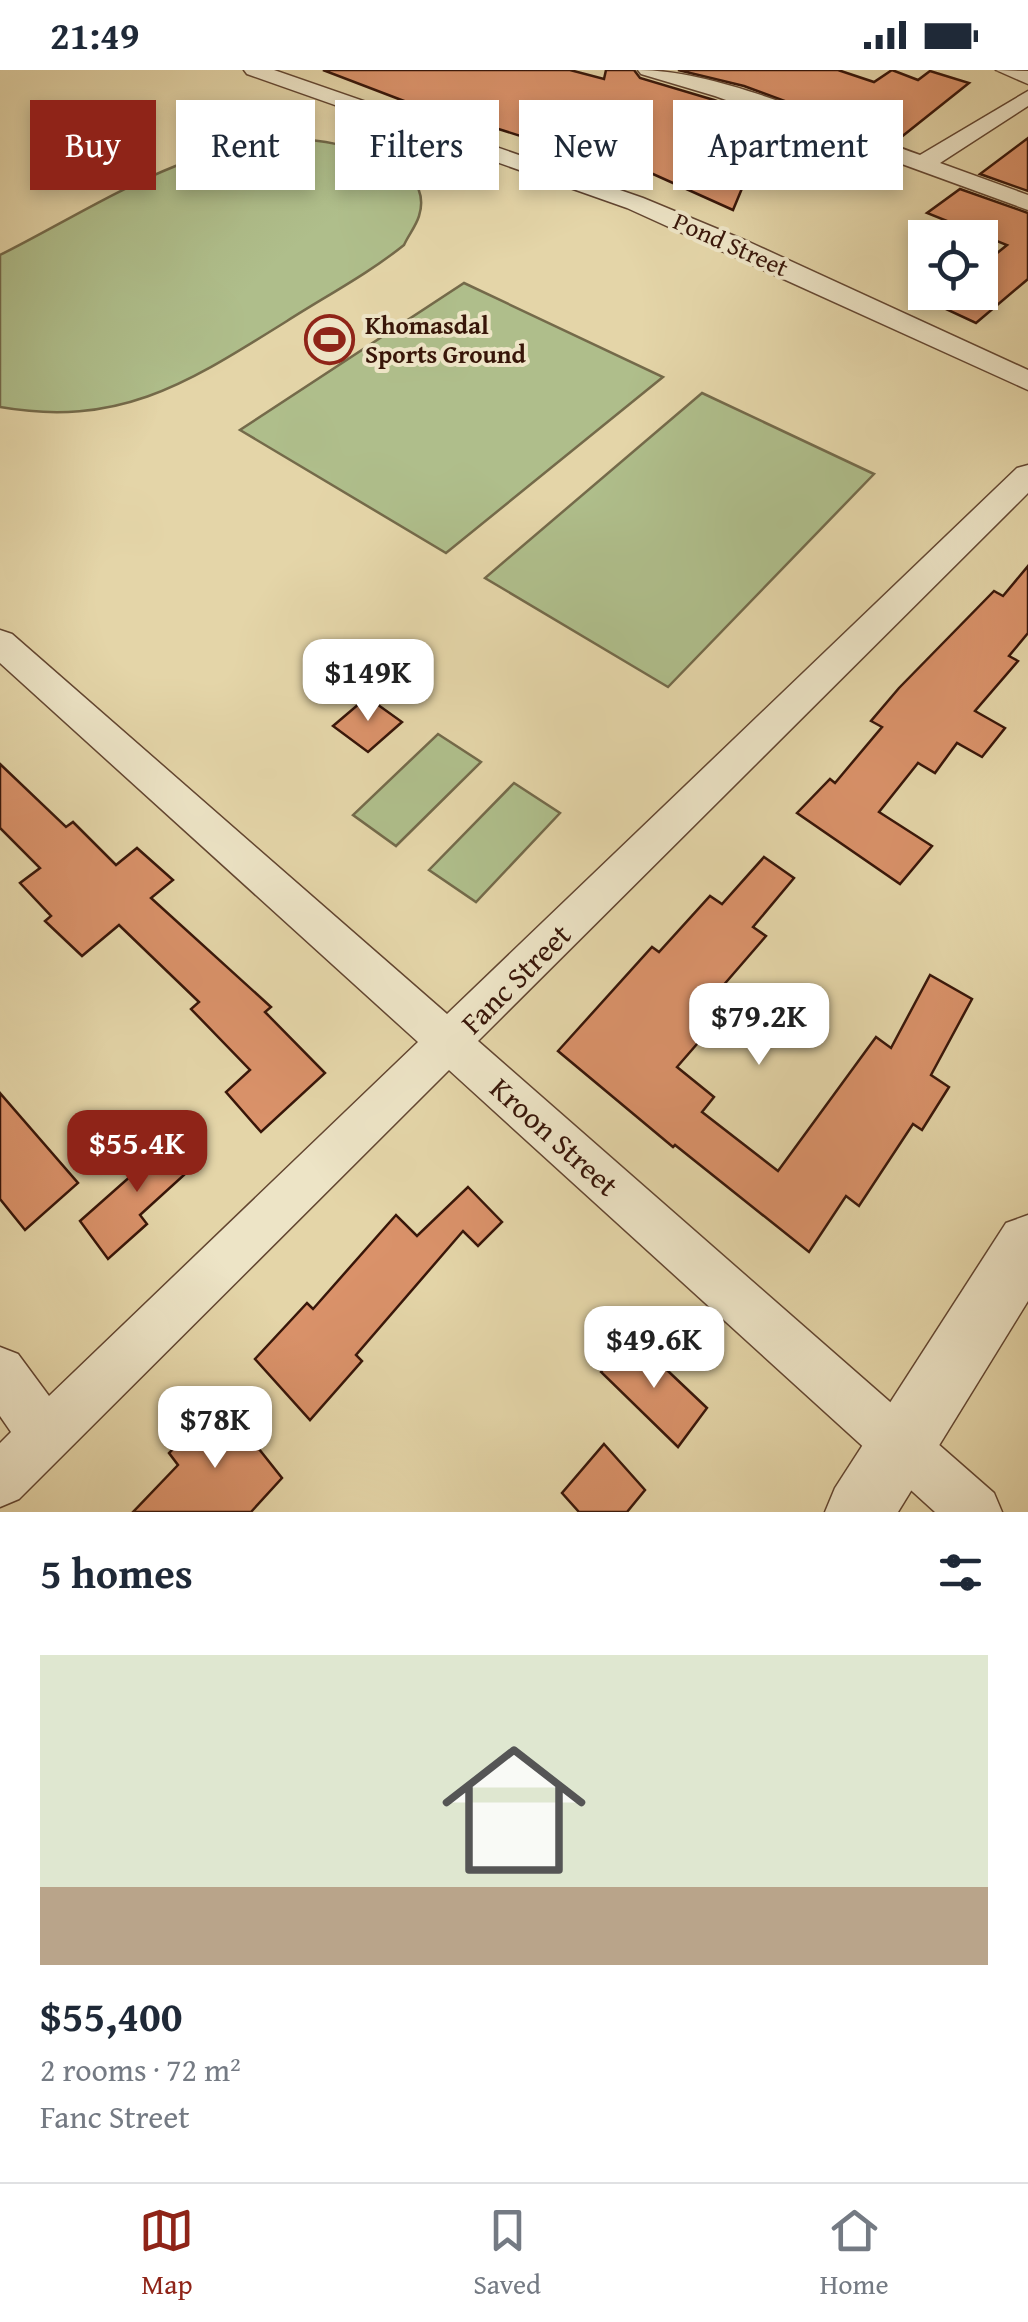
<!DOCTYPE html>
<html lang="en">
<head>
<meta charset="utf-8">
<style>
	:root { --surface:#fff; --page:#f2f2f3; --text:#1f2937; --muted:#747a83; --line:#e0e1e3; --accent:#8f2418 }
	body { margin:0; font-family:"Gentium Book Plus",serif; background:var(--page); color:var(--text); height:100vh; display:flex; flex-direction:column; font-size:38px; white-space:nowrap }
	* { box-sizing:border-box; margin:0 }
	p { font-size:32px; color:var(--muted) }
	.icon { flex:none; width:55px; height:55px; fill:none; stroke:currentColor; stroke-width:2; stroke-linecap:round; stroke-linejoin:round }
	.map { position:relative; height:1442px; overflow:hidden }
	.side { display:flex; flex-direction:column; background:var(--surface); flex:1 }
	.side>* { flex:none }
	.guide { position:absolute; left:30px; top:30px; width:970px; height:90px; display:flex; gap:20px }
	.fabs { position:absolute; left:908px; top:150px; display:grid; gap:20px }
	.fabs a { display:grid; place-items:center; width:90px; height:90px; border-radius:0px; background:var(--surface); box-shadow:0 5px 15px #0003; font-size:50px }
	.price { position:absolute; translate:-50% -85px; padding:0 22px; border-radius:20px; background:#fff; color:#222; font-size:32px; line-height:65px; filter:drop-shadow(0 2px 5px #0008) }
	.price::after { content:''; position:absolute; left:50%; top:60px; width:30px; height:22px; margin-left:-15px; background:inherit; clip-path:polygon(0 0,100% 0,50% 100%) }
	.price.selected { background:var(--accent); color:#fff }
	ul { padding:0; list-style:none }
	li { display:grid; align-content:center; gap:20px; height:530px; padding:0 40px }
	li+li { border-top:2px solid var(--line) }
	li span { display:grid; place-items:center; height:310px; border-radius:0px; color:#555 }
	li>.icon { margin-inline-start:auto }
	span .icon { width:180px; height:180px; fill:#fffc; stroke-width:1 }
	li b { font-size:42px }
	h2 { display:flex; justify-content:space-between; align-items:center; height:120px; padding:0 40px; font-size:42px }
	.pill { padding:0 35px; border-radius:0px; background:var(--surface); box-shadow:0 5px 15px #0003; font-size:35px; line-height:90px }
	.pill.selected { background:var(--accent); color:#fff }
	.status { display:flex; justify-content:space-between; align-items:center; height:70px; padding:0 50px; background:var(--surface); direction:ltr }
	.status svg { height:28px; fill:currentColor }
	.tabs { display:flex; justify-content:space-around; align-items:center; height:140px; border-top:2px solid var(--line); background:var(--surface); font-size:28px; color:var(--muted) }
	.tabs a { display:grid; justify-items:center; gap:5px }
	.tabs .selected { color:var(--accent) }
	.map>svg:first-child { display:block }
</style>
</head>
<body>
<div class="status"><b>21:49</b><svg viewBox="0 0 49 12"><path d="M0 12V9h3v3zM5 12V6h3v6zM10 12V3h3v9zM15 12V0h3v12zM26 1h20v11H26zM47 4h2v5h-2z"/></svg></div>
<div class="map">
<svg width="1028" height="1442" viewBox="0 0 1028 1442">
	<rect width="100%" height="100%" fill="#e4d5a8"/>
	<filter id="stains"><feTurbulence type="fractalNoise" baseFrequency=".002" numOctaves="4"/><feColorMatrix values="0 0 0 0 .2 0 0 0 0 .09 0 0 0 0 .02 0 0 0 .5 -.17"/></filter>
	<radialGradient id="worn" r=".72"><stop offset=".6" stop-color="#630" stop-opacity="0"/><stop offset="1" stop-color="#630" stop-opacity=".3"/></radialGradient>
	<g fill="#afbe8b" stroke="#746a4a" stroke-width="2.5">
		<path d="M299,69C335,71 437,89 419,146C416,156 408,166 404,175C368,204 326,226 287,251C189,312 121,358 0,337V185C94,138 190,70 299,69Z"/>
		<polygon points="464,213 663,307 446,483 240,360"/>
		<polygon points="702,323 874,404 668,617 485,508"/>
		<polygon points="438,664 481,692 396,776 353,745"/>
		<polygon points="514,713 560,743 476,832 429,800"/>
	</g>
	<g fill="#da926a" stroke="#381609" stroke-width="2.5">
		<polygon points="323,0 570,0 604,9 606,0 634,0 640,8 714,30 873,88 844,109 760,75 733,140 584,73 571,82 451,44 446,47"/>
		<polygon points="678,0 838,0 874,12 892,0 918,10 930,1 969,13 895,72 744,16"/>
		<polygon points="1028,68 1028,121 980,104"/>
		<polygon points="960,119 1028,143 1028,209 976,253 935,234 949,222 980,222 980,197 1007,175 927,143"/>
		<polygon points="1028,496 1028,563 1009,586 1018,591 975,641 1005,658 982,687 957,673 935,703 918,693 879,742 932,776 900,814 797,743 830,709 835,713 882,657 871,651 899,618 994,521 1003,526"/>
		<polygon points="367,627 402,652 368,682 333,656"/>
		<polygon points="0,694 66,757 73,752 116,795 137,778 173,810 151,828 271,937 265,942 325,1003 261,1062 226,1022 250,1000 191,939 199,932 119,855 82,886 45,851 51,846 20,813 40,798 0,758"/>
		<polygon points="764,787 794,808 753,857 766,866 715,925 730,936 677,997 714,1027 702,1042 778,1101 876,967 891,978 930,905 972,929 931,1005 949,1017 922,1060 913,1054 859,1136 846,1126 809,1182 675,1075 673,1077 558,981 652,877 659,882 710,826 722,834"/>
		<polygon points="0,1023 78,1113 25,1160 0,1129"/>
		<polygon points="165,1061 195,1095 140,1145 147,1154 108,1189 80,1151 141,1097 133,1089"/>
		<polygon points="468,1117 502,1152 478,1176 463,1161 356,1285 362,1291 310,1350 255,1289 307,1233 313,1239 396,1145 417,1166"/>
		<polygon points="630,1265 707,1338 678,1377 601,1302"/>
		<polygon points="221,1331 282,1408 251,1442 133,1442 178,1395 169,1383"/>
		<polygon points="604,1374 645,1420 627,1442 579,1442 562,1423"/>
	</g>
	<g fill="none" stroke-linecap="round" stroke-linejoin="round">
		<defs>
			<g id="minor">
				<polygon points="244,0 274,0 643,128 749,172 1028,300 1028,320 627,138 247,4"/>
				<path d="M638,0C722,0 839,56 920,85L1028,21V36L940,93L1028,125V140L715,26L641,4Z"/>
				<polygon points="996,0 1028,1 1028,14"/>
				<polygon points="1028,395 1028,423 478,971 994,1423 1002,1442 935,1442 449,1000 19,1429 0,1437 0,1373 11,1362 0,1346 0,1277 18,1284 49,1326 418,972 0,593 0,560 12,564 447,944 1017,398"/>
			</g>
			<polygon id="tertiary" points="1028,1145 1028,1231 898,1442 825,1442 835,1418 1006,1153"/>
		</defs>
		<use href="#minor" stroke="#634631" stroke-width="3"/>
		<use href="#tertiary" stroke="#634631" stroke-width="3"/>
		<use href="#minor" fill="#ede4c6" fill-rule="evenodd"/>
		<use href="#tertiary" fill="#ede4c6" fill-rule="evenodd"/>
	</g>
	<defs>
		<symbol id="stadium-ring" viewBox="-11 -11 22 22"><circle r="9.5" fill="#ede4c6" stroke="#8f2418" stroke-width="1.5"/><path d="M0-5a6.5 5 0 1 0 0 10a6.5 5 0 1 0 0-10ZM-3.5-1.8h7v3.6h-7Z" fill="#8f2418"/></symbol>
	</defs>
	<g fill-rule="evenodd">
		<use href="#stadium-ring" x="302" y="242" width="55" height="55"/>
	</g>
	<g text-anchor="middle" stroke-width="8" stroke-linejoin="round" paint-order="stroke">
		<g font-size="25" fill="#381609" stroke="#ede4c6">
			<text transform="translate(731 174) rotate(24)" y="9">Pond Street</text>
		</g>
		<g font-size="25" font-weight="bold" fill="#381609" stroke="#ede4c6" text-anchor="start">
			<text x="365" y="264">Khomasdal<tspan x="365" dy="29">Sports Ground</tspan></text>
		</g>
		<g font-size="30" fill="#381609" stroke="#ede4c6">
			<text transform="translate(516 909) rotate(-45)" y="10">Fanc Street</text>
			<text transform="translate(554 1067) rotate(42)" y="10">Kroon Street</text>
		</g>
	</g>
	<rect width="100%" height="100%" filter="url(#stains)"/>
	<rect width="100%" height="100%" fill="url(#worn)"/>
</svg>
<div class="fabs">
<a><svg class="icon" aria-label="locate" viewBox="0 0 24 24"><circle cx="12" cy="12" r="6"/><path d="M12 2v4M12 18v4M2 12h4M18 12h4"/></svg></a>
</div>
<b class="price" style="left:368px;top:654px">$149K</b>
<b class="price" style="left:759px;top:998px">$79.2K</b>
<b class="price selected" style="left:137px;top:1125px">$55.4K</b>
<b class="price" style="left:654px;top:1321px">$49.6K</b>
<b class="price" style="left:215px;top:1401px">$78K</b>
<div class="guide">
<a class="pill selected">Buy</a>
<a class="pill">Rent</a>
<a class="pill">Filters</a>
<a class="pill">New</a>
<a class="pill">Apartment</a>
</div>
</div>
<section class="side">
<h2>5 homes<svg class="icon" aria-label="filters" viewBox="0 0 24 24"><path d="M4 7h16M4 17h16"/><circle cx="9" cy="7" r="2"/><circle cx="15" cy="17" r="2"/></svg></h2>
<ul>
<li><span style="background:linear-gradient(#dfe7d0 75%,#b9a48a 0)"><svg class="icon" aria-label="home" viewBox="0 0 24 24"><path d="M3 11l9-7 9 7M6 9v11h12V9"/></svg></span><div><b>$55,400</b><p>2 rooms · 72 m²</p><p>Fanc Street</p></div></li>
</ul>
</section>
<nav class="tabs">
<a class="selected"><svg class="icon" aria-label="map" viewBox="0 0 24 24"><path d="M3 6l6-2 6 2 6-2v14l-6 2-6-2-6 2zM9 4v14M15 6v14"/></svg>Map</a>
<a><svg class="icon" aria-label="saved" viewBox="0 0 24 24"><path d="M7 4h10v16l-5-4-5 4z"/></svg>Saved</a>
<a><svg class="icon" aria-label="home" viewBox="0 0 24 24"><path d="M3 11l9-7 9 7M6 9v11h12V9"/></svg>Home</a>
</nav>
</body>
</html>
